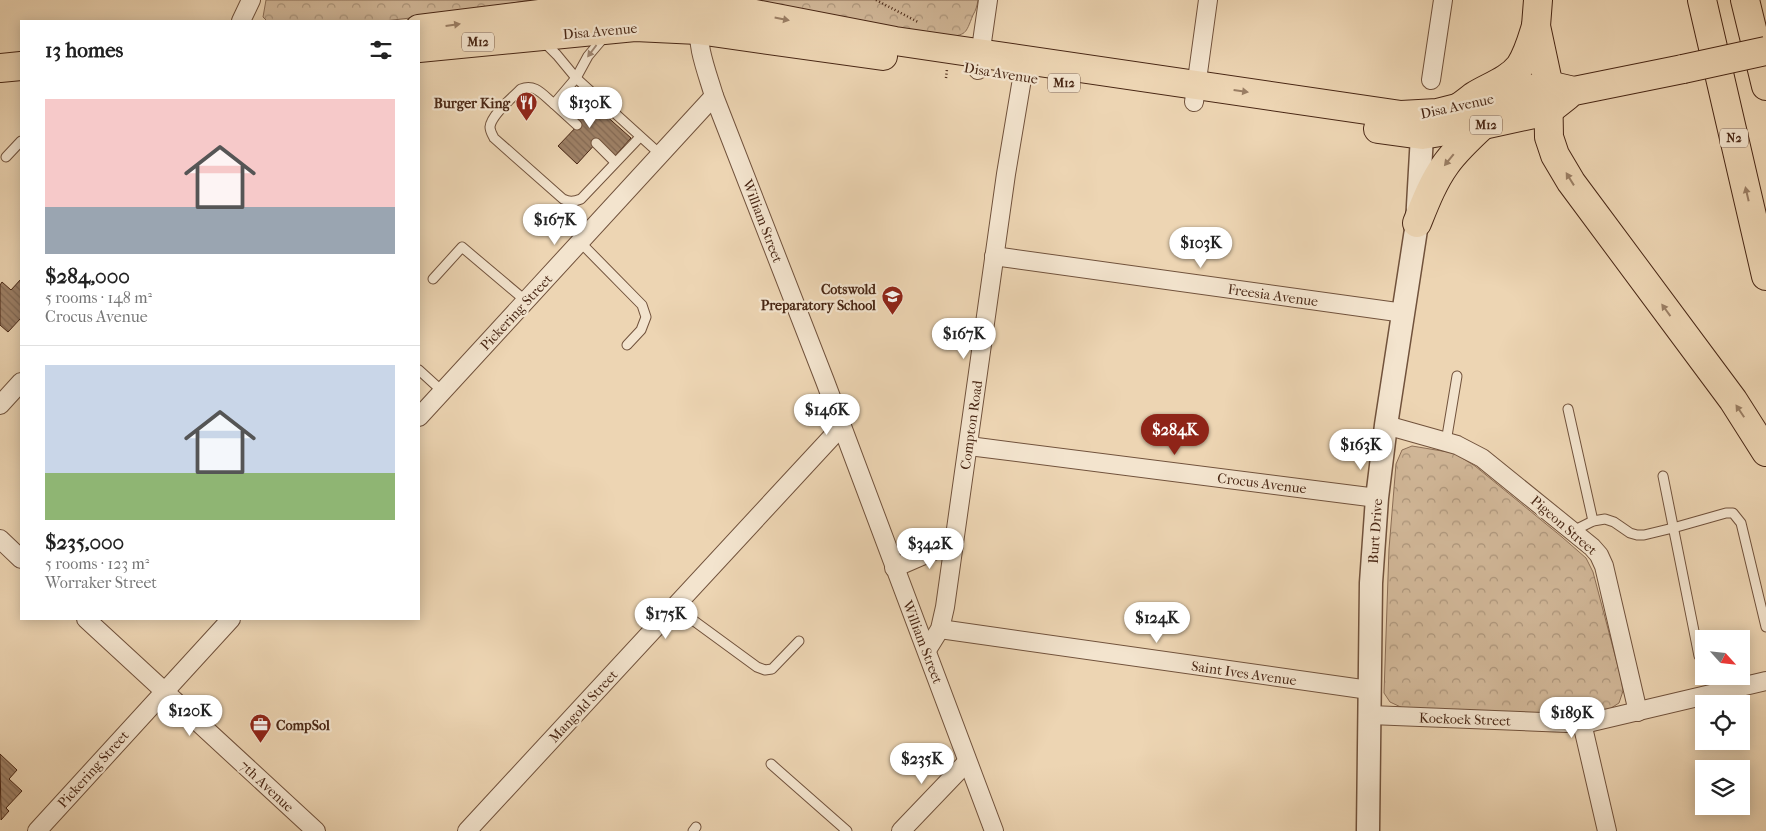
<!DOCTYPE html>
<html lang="en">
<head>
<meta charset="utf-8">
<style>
	:root { --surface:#fff; --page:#f6f6f6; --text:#222; --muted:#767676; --line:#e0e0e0; --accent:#8f2418 }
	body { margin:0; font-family:"IM FELL French Canon",serif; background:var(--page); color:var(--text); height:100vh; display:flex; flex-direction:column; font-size:19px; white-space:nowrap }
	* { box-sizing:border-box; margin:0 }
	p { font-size:16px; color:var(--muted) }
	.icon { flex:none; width:28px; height:28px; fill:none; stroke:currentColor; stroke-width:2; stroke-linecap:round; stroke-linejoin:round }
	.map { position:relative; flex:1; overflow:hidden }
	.side { position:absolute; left:20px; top:20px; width:400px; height:600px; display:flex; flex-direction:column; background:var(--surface); border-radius:0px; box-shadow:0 2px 12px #0003 }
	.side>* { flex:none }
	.needle { width:32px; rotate:117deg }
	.fabs { position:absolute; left:1695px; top:630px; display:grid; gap:10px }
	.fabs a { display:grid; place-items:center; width:55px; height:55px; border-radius:0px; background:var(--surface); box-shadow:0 2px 12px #0003; font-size:25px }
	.price { position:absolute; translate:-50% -42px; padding:0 11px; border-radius:18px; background:#fff; color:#222; font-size:16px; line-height:32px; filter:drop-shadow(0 1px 2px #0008) }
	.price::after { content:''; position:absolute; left:50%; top:30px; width:15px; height:11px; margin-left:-8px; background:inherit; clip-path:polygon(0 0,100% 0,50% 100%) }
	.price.selected { background:var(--accent); color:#fff }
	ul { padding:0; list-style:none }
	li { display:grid; align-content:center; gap:10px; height:265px; padding:0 25px }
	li+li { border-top:1px solid var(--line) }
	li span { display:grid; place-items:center; height:155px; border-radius:0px; color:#555 }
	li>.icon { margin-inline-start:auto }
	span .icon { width:90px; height:90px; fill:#fffc; stroke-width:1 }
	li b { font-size:21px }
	h2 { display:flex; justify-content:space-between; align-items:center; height:60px; padding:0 25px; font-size:21px }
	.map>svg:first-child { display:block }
</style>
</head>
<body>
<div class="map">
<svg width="1766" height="831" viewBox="0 0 1766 831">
	<defs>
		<pattern id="park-crowns" width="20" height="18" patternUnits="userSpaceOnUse" patternTransform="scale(1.25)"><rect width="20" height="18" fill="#d1b798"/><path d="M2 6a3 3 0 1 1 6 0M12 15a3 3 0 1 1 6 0" fill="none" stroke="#ac957b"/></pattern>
		<pattern id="building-back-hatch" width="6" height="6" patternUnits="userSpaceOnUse" patternTransform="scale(1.25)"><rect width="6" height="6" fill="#9e8167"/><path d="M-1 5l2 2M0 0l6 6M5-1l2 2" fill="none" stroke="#836954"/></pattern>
	</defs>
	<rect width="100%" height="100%" fill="#edd5b3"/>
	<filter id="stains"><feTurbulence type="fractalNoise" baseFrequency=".004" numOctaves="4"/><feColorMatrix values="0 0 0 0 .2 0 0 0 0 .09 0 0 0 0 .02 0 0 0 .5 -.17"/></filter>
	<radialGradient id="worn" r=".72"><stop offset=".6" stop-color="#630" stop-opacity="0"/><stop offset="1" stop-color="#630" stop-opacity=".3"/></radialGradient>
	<g fill="url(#park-crowns)" stroke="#8c6e56">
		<polygon points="266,0 530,0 463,12 384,21 267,21 263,17"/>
		<path d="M744,0H978C977,6 976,10 973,15C965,35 967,34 945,38Z"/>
		<polygon points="1412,446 1454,453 1475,466 1562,537 1586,558 1593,572 1621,678 1623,691 1619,703 1608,710 1585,714 1405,709 1390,702 1384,693 1389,549 1396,464 1402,450"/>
	</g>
	<g fill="url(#building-back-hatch)" stroke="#482614">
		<polygon points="576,89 631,138 615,156 598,141 577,164 558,146 579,124 560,107"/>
		<polygon points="21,279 21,318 8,332 0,325 0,285 2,282 11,290"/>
		<polygon points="0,754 17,770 9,779 22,791 6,808 9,811 1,820"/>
	</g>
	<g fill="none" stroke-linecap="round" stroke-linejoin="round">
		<defs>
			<g id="service">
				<path d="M605,36L588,56L576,78L554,104C543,95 535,83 521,89C513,97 491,115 490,127C490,131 492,134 494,138L563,199C569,202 573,202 581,199L640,137"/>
				<polyline points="543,41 557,55 576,78 661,155"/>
				<polyline points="554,104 577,125"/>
				<polyline points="596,143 615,162"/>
				<polyline points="6,157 21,141"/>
				<polyline points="580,242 642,305 646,317 641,330 627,345"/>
				<polyline points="433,279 462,247 526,301"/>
				<polyline points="419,370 442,391"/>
				<polyline points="1568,409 1593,521"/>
				<polyline points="1446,442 1457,376"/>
				<polyline points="1663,476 1699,656"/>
				<polyline points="1573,531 1593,521 1605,519 1614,522 1630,533 1637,535 1644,535 1673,528 1726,513 1733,513 1741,523 1766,627"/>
				<polyline points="675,607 757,667 765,670 772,669 799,641"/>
				<polyline points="771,764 847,831"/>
				<polyline points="693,831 696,827"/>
			</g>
			<g id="minor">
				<path d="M699,20C696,46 707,72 714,96L825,381L994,831"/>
				<polyline points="241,21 251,0"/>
				<polyline points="978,70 988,0"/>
				<polyline points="1431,80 1443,0"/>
				<polyline points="1194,102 1208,0"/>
				<polyline points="994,256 1404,313"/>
				<polyline points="0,405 21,382"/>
				<polyline points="419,417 714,96"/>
				<polyline points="1386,425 1457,445 1482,458 1592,547 1599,555 1604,566 1638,712"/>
				<polyline points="969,446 1377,498"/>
				<polyline points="0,539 21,559"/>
				<polyline points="894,568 954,542"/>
				<polyline points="86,619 316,831"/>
				<polyline points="940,629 1369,690"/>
				<polyline points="927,650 940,629 945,607 1006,174 1025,61"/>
				<polyline points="1370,715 1567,723 1592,722 1766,681"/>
				<polyline points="1582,723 1607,831"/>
				<polyline points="37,831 231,619"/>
				<polyline points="467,831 841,427"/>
				<polyline points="901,831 967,762"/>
			</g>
			<polyline id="tertiary" points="1368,831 1371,583 1377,498 1386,425 1417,223 1423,118"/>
			<g id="primary">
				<polyline points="419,29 603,6 624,4 670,5 750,13 895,41 1401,115 1437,113 1548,85 1574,91 1683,69"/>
				<polyline points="419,48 635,27 698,30 883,56"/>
				<polyline points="0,68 21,66"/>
				<polyline points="1378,129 1422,135 1483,125 1548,111 1567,96"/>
				<path d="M1417,223C1425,203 1433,182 1446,164C1456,150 1470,137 1483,125"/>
			</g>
			<g id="motorway">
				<polyline points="1538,0 1536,26 1548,82 1549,137 1555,155 1571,182 1733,400 1766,452"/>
				<polyline points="1702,0 1766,276"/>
				<polyline points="1745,0 1766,86"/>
				<path d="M1458,108C1464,104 1469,100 1474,96C1490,86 1508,81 1520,66C1528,54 1532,39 1536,26"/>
			</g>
		</defs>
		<use href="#service" stroke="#71523c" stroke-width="11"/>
		<use href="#minor" stroke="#71523c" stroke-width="20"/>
		<use href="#tertiary" stroke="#71523c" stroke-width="25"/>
		<use href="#primary" stroke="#482614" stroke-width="30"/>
		<use href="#motorway" stroke="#482614" stroke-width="30"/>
		<g stroke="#482614" stroke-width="2.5" stroke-dasharray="1 2.5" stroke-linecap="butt">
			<polyline points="876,0 918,22"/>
			<polyline points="946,78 947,69"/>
		</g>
		<use href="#service" stroke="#f3e4ce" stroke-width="9"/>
		<use href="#minor" stroke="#f3e4ce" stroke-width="18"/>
		<use href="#tertiary" stroke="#f3e4ce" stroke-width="22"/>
		<use href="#primary" stroke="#edd5b3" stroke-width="28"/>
		<use href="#motorway" stroke="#edd5b3" stroke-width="28"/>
		<defs>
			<polyline id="primary-bridge" points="1683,69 1766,51"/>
		</defs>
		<use href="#primary-bridge" stroke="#482614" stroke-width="30" stroke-linecap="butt"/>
		<use href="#primary-bridge" stroke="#edd5b3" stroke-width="28"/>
	</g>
	<defs><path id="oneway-solid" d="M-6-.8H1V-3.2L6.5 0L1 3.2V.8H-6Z" transform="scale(1.25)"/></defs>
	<g fill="#9a7e64">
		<use href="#oneway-solid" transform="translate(782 19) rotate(11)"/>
		<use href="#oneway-solid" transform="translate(453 25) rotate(-8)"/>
		<use href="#oneway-solid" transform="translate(1241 91) rotate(8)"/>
		<use href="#oneway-solid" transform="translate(1449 160) rotate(129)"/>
		<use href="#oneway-solid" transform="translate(1570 179) rotate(-122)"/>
		<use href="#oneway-solid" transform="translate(1747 194) rotate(-103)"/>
		<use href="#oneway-solid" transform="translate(1666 310) rotate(-126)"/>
		<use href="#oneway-solid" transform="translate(1740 411) rotate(-124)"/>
	</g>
	<use fill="#9e8571" href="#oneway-solid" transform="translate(592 51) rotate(127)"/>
	<defs>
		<symbol id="restaurant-pin" viewBox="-11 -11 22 30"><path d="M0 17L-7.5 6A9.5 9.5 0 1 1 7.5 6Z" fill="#8f2418" stroke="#f3e4ce"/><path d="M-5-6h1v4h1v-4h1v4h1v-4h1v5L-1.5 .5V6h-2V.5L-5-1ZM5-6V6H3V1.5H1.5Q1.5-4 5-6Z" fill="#fff"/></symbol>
		<symbol id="school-pin" viewBox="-11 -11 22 30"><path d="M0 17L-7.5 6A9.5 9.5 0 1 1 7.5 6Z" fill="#8f2418" stroke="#f3e4ce"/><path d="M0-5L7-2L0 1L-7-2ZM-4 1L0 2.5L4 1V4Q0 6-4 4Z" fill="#fff"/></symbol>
		<symbol id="office-pin" viewBox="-11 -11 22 30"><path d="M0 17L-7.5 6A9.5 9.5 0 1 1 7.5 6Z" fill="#8f2418" stroke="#f3e4ce"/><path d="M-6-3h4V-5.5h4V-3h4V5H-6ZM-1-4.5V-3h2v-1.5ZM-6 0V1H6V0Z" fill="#fff"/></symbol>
	</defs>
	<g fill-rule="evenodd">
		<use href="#restaurant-pin" x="514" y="90" width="25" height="34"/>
		<use href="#school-pin" x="880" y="284" width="25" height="34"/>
		<use href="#office-pin" x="248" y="712" width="25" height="34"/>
	</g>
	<g text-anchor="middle" stroke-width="4.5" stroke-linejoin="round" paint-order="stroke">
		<g fill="#f3e4ce" stroke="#7b5f4c" stroke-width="1">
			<rect x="462" y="32.5" width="32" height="19" rx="4"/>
			<rect x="1048" y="73.5" width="32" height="19" rx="4"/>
			<rect x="1470" y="115.5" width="32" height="19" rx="4"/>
			<rect x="1720" y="128.5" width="28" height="19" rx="4"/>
		</g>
		<g font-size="12" font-weight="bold" fill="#482614">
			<text x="478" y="46">M12</text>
			<text x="1064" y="87">M12</text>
			<text x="1486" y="129">M12</text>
			<text x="1734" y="142">N2</text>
		</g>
		<g font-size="14" fill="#482614" stroke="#f3e4ce">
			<text transform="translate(600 31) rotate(-5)" y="5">Disa Avenue</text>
			<text transform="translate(1001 73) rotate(9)" y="5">Disa Avenue</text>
			<text transform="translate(1457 106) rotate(-12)" y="5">Disa Avenue</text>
			<text transform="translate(763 221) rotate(69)" y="5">William Street</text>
			<text transform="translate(1273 295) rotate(8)" y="5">Freesia Avenue</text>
			<text transform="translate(516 312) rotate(-47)" y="5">Pickering Street</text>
			<text transform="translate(971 425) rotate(-82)" y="5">Compton Road</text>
			<text transform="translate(1262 483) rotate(7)" y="5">Crocus Avenue</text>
			<text transform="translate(1564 525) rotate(41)" y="5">Pigeon Street</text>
			<text transform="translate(1375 531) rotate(-86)" y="5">Burt Drive</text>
			<text transform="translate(923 642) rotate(69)" y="5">William Street</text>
			<text transform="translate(1244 673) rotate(8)" y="5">Saint Ives Avenue</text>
			<text transform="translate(583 706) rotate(-47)" y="5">Mangold Street</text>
			<text transform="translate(1465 719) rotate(2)" y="5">Koekoek Street</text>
			<text transform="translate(93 769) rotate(-48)" y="5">Pickering Street</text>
			<text transform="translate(267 786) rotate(43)" y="5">7th Avenue</text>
		</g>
		<g font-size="14" font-weight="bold" fill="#482614" stroke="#f3e4ce" text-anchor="end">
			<text x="510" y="108">Burger King</text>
			<text x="876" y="294">Cotswold<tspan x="876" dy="16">Preparatory School</tspan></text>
			<text x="276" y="730" text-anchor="start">CompSol</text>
		</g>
	</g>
	<rect width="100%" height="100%" filter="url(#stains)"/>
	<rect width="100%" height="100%" fill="url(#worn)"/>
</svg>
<div class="fabs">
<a><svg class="needle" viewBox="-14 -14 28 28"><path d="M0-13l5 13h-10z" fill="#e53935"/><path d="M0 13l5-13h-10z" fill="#767676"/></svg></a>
<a><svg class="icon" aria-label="locate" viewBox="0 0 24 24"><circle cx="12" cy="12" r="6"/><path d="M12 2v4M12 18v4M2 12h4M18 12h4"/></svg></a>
<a><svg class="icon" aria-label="layers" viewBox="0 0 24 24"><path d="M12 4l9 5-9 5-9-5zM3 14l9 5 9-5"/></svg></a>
</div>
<b class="price" style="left:590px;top:129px">$130K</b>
<b class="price" style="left:555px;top:246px">$167K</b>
<b class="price" style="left:1201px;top:269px">$103K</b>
<b class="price" style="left:964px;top:360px">$167K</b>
<b class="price" style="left:827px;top:436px">$146K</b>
<b class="price selected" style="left:1175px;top:456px">$284K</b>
<b class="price" style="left:1361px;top:471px">$163K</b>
<b class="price" style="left:930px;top:570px">$342K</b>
<b class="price" style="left:666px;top:640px">$175K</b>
<b class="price" style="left:1157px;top:644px">$124K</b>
<b class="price" style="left:190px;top:737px">$120K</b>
<b class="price" style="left:1572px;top:739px">$189K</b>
<b class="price" style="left:922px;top:785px">$235K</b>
<section class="side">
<h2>13 homes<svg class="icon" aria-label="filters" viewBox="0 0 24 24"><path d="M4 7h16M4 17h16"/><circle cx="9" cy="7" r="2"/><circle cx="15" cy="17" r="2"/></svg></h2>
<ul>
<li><span style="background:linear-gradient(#f6c9c9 70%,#9aa5b1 0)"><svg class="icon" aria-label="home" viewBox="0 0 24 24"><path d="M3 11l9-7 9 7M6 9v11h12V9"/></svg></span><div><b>$284,000</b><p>5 rooms · 148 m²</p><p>Crocus Avenue</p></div></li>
<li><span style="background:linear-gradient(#c9d6e8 70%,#8fb573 0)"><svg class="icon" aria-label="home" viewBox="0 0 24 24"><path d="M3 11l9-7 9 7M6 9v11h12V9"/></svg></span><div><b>$235,000</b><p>5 rooms · 123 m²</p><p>Worraker Street</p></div></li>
</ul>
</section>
</div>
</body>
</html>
